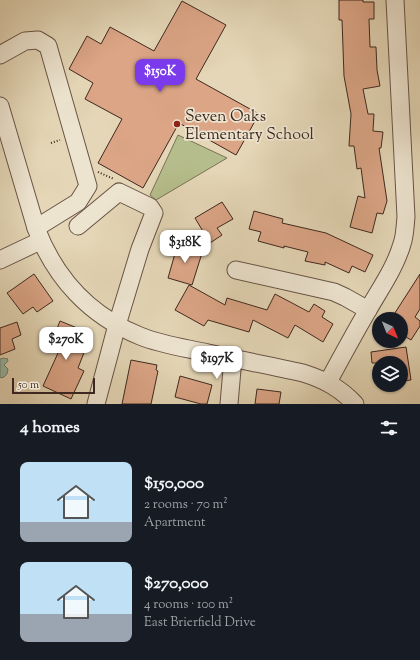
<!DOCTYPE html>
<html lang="en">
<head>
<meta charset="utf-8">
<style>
	:root { --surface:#171b24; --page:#20242c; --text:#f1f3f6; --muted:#9ea1a6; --accent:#7c3aed }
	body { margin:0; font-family:"Sorts Mill Goudy",serif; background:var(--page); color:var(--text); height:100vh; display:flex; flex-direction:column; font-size:15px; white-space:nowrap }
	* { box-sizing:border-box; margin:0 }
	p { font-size:13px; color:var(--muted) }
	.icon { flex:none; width:22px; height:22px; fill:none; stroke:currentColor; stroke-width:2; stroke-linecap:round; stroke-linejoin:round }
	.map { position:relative; height:404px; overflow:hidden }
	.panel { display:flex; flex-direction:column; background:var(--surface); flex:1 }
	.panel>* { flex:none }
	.needle { width:26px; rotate:137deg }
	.fabs { position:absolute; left:372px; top:312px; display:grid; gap:8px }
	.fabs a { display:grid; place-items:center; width:36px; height:36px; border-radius:50%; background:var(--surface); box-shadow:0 1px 3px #0004; font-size:20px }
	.scale { position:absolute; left:12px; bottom:10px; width:83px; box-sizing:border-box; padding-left:4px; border:2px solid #3e281f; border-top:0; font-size:11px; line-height:14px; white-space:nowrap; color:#3e281f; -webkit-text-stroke:3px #ede4d0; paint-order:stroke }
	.price { position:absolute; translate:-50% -34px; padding:0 9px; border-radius:8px; background:#fff; color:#222; font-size:13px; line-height:26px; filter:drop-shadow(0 1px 2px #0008) }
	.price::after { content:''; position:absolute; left:50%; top:24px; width:12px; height:9px; margin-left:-6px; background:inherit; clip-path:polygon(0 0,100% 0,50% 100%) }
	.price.active { background:var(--accent); color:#fff }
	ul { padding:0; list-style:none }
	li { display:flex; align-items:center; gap:12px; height:100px; padding:0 20px }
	li span { display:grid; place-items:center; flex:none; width:112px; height:80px; border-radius:8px; color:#555 }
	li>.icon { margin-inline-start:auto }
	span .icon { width:48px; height:48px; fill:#fffc; stroke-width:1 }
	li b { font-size:17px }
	h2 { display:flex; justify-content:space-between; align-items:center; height:48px; padding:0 20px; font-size:17px }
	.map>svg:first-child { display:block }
</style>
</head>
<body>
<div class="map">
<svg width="420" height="404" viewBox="0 0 420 404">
	<rect width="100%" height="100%" fill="#e4d6b6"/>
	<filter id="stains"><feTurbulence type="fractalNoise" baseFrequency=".005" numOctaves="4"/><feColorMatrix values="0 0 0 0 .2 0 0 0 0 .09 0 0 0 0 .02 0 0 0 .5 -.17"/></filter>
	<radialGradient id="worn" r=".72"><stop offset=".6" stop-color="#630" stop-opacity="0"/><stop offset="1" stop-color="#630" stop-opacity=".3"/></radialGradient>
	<polygon fill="#b6bd8c" stroke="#7a7256" points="178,135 227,158 156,200 150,195"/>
	<polygon fill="#97baa8" stroke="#738071" points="4,358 6,359 7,358 8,361 4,365 8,369 7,374 4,377 1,378 0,377 0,359"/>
	<g fill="#dba586" stroke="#3e281f">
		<polygon points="339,0 363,0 363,2 374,2 374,19 369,19 370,47 376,47 377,70 380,86 363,89 368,114 374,114 373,131 383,132 381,148 379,148 387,201 383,214 377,213 372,233 350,227 358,196 365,198 361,168 357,169 354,146 349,146 351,114 344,76 342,20 339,20"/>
		<polygon points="182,1 226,25 196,79 259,114 236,155 179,123 143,188 98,163 122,119 85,99 93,83 69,69 87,36 101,44 110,27 154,51"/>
		<polygon points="222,202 233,219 217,228 222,235 210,243 195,218"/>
		<polygon points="254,211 283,219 282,223 326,233 373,255 365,272 352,266 349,273 325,262 325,265 305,261 308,252 284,246 284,248 258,241 261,232 249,229"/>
		<polygon points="178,243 203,250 192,285 168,278"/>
		<polygon points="34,274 53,301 37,312 33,307 23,314 7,293"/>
		<polygon points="420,274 420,309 415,317 420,321 420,326 411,340 401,334 401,319 391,319"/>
		<polygon points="189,285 225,305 227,298 267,310 275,294 309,312 314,304 325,311 322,317 333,324 323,342 295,325 288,338 253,320 249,332 208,320 204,326 175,310"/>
		<polygon points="60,321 82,330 78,341 87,345 78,368 84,371 71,399 43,386 58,353 49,349"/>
		<polygon points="17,322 21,335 12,339 15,349 0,355 0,328"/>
		<polygon points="406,347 411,380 401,381 401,363 372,363 371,352"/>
		<polygon points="131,360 157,365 156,370 158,371 151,404 122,404"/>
		<polygon points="180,376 212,385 207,404 201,404 175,397"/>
		<polygon points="257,389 281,392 279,404 255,404"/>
	</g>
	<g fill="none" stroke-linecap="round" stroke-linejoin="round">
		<defs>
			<g id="minor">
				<polyline points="0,55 25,41 38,40 48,46 88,186 78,202 36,228"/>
				<path d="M0,106L36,228C55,278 90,316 140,336C162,345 186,348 208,353C240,360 272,366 303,373C325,380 340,388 355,404"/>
				<polyline points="78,226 119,192 150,207 154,213 140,249 117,325 96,404"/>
				<polyline points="0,260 40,241"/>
				<polyline points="236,270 334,292 345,297 368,310"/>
				<path d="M328,382C341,358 354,334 368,310C380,289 395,268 402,244C405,236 405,226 406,217L395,0"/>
				<polyline points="229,404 233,358"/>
			</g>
		</defs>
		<use href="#minor" stroke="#685445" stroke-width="19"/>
		<g stroke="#3e281f" stroke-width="2" stroke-dasharray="1 2" stroke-linecap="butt">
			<polyline points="51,143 60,140"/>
			<polyline points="98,172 114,179"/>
		</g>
		<use href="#minor" stroke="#ede4d0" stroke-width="17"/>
	</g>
	<circle fill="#8f2418" stroke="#ede4d0" stroke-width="1.5" cx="177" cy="124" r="4"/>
	<g text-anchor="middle" stroke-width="3.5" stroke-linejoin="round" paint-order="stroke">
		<g font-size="16" fill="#3e281f" stroke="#ede4d0" text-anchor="start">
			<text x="185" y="121">Seven Oaks<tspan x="185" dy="18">Elementary School</tspan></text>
		</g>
	</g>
	<rect width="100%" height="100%" filter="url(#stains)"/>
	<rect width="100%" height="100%" fill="url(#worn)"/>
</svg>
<div class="fabs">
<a><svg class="needle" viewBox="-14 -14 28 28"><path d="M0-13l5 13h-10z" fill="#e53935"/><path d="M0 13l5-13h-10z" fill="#9ea1a6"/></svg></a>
<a><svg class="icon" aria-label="layers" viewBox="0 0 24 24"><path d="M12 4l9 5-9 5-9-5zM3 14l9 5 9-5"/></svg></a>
</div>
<div class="scale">50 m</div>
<b class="price active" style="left:160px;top:93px">$150K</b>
<b class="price" style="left:185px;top:264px">$318K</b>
<b class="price" style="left:66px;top:361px">$270K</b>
<b class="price" style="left:217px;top:380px">$197K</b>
</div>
<section class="panel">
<h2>4 homes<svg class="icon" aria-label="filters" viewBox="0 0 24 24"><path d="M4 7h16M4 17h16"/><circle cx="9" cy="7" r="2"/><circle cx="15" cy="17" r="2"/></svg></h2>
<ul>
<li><span style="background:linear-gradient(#bfe0f5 75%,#9aa5b1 0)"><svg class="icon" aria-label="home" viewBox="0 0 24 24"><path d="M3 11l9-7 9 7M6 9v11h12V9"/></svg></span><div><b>$150,000</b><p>2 rooms · 70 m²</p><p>Apartment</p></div></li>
<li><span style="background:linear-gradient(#bfe0f5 65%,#9aa5b1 0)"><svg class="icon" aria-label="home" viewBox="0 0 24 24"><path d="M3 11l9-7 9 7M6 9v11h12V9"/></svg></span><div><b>$270,000</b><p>4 rooms · 100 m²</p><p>East Brierfield Drive</p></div></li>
</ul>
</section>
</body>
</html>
